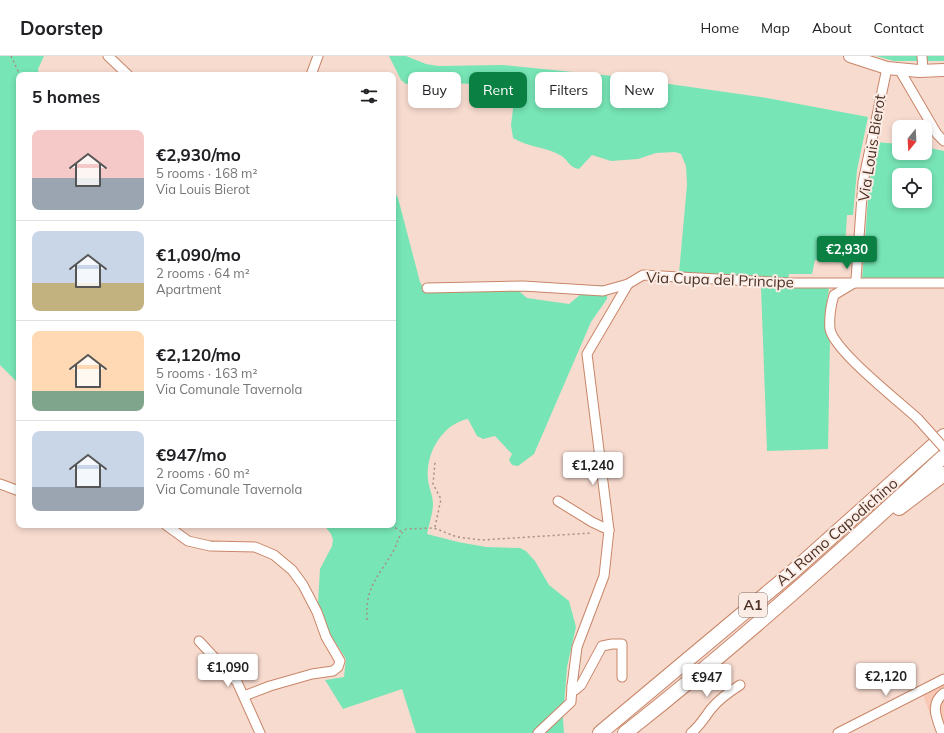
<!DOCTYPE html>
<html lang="en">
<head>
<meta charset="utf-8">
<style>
	:root { --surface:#fff; --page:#f2f2f2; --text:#202124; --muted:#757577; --line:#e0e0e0; --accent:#0b8043 }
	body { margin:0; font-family:Mulish,sans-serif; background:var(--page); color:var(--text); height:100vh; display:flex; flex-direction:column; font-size:15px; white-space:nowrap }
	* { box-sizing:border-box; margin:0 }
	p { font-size:13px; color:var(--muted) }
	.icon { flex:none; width:22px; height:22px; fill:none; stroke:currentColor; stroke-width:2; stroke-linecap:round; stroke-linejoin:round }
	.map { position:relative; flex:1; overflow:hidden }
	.drawer { position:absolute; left:16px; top:16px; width:380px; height:456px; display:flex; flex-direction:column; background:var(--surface); border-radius:8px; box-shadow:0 2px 6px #0003 }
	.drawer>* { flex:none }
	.top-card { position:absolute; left:408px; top:16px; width:380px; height:36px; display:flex; gap:8px }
	.needle { width:26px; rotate:198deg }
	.controls { position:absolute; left:892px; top:64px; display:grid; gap:8px }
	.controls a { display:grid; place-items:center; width:40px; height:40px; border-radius:8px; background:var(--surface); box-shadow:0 2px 6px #0003; font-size:20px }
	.price { position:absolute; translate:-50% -34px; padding:0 9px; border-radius:4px; background:#fff; color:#222; font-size:13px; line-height:26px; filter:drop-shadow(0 1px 2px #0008) }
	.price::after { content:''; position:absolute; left:50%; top:24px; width:12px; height:9px; margin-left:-6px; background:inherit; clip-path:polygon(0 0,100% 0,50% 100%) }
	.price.current { background:var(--accent); color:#fff }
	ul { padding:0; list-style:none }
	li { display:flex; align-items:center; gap:12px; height:100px; padding:0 16px }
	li+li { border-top:1px solid var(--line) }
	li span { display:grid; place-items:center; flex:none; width:112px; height:80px; border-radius:8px; color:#555 }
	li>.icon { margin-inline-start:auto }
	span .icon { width:48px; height:48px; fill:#fffc; stroke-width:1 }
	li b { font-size:17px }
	h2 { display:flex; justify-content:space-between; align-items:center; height:48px; padding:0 16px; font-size:17px }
	.chip { padding:0 14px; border-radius:8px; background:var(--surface); box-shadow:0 2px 6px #0003; font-size:14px; line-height:36px }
	.chip.current { background:var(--accent); color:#fff }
	header { display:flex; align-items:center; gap:24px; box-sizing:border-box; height:56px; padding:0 20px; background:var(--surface); border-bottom:1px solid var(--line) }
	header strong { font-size:19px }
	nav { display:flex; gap:22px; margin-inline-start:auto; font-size:14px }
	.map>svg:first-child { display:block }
</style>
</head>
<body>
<header>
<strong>Doorstep</strong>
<nav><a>Home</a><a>Map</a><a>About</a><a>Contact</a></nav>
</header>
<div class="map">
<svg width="944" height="677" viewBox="0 0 944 677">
	<rect width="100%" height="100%" fill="#f8dbcf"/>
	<polygon fill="#f9c9b5" points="944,627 944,677 937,677 923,639"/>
	<g fill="#77e5b6" fill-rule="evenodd">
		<polygon points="0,0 44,0 38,13 39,19 19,19 19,328 0,309"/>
		<path d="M389,0H406L426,8L438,10L503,9L613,20L767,42L868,61L857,114L853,159H847L844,207L815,204L812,218H789L788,225L679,217L687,129L686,110L681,98L675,96L656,97L638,103L611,105L592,99L579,113C569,112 568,103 560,99C547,91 530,92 513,82L511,69L516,29L512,24L506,22L470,28L424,25L406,28L401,24Z"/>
		<polygon points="876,0 944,0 944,5 894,5"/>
		<path d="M876,86L899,88V97H925V91L944,95V224L862,225L869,129ZM899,119H925V145H899Z"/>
		<path d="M393,133L398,142L420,226L426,236L506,234L507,225L527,242L569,248L592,229H608L607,243L591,266L534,398L518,410L512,409L509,404L512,398L495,380L483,383L477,380L468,363C442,368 425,398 428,424C429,432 433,440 433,448C433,457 429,468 427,478L458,486L486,491L520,492L526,495L535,505L549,529L569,545L576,571L567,611L563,663L564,677H416L402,633L343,653L325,624L344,621L346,603L328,575L318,547L320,513L332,490L333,484L331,478L324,469H393Z"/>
		<path d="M761,231H826L829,233C826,250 824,267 830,283L828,393L767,395Z"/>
	</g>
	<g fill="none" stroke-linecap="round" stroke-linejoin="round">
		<defs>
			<g id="minor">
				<polyline points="108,0 128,19"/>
				<polyline points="922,0 923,15"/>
				<path d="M887,12L863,126L856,223L854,227L834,239C831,249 829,262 830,273C834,295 900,346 918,363"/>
				<polyline points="899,13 937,78 944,85"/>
				<polyline points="311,19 318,0"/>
				<polyline points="427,232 523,230 603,235 628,228 643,219 789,227 944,227"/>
				<polyline points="0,428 19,435"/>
				<polyline points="558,445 592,466 609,474"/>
				<polyline points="166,469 188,485 210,490 255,491 274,499 292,514 303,529 317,556 326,581 340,605 338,611 333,615 312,618 270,630 244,640"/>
				<polyline points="199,585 237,626 260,677"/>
				<polyline points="622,621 622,588 612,588 602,590 581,629 575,634 572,630 577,591 604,520 609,474 587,298 628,228"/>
				<polyline points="538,677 571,646 572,630"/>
				<path d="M691,677C700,670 704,662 711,653C719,643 729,636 740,629"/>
				<polyline points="838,677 944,623"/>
				<path d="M942,677C937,663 929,648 944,637"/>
			</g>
			<polyline id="major" points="850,0 887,12 919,15 944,14"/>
			<g id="highway">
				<polyline points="899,452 944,418"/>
				<polyline points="600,677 790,518 944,380"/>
				<path d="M625,677C736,590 841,496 944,400"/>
			</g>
		</defs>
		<use href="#minor" stroke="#c88669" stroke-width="11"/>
		<use href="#major" stroke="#c88669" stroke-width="14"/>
		<use href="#highway" stroke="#c88669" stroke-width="16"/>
		<g stroke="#a98d81" stroke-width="1.5" stroke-dasharray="2 3" stroke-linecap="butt">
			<polyline points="11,0 20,19"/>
			<polyline points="391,469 402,476"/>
			<polyline points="435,471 441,443 433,428 435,406"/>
			<path d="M367,564C365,528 380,520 395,492C398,484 399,479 406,473L434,472L457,481L482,484L592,477"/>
		</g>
		<use href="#minor" stroke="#fff" stroke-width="9"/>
		<use href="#major" stroke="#fff" stroke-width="12"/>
		<use href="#highway" stroke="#fff" stroke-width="14"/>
		<defs>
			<polyline id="minor-bridge" points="918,363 944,392"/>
		</defs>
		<use href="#minor-bridge" stroke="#c88669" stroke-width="11" stroke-linecap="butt"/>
		<use href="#minor-bridge" stroke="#fff" stroke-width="9"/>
	</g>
	<g text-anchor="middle" stroke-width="4" stroke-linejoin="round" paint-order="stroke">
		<rect fill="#fbece5" stroke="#80685e" stroke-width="1" x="739" y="537" width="28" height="24" rx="3"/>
		<g font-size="14" font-weight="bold" fill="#4c3024">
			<text x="753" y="554">A1</text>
		</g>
		<g font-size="15" fill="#4c3024" stroke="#fbece5">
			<text transform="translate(872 92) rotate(-81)" y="5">Via Louis Bierot</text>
			<text transform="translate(720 224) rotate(2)" y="5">Via Cupa del Principe</text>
			<text transform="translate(837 476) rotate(-41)" y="5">A1 Ramo Capodichino</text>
		</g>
	</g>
</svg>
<div class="controls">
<a><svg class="needle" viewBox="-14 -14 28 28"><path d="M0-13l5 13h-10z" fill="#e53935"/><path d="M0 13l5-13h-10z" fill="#757577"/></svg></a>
<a><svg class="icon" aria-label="locate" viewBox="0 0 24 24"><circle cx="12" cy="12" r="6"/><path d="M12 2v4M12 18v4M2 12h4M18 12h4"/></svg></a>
</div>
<b class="price current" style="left:847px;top:214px">€2,930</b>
<b class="price" style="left:593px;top:430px">€1,240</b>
<b class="price" style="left:228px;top:632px">€1,090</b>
<b class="price" style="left:886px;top:641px">€2,120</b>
<b class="price" style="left:707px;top:642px">€947</b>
<div class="top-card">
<a class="chip">Buy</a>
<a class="chip current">Rent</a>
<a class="chip">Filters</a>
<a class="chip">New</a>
</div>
<section class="drawer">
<h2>5 homes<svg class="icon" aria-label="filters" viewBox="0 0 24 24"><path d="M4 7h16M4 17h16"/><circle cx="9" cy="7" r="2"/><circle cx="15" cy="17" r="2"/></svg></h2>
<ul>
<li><span style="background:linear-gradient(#f6c9c9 60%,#9aa5b1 0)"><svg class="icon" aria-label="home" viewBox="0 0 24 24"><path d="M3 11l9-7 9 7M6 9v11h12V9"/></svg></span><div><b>€2,930/mo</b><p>5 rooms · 168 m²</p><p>Via Louis Bierot</p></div></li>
<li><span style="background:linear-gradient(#c9d6e8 65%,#c2b280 0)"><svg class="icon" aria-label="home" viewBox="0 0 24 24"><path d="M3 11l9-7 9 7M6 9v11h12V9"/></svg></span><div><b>€1,090/mo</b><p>2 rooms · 64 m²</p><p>Apartment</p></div></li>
<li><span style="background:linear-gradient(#ffd9b3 75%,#7fa58c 0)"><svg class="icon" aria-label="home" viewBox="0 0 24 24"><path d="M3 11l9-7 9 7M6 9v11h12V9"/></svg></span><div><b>€2,120/mo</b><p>5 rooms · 163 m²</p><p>Via Comunale Tavernola</p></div></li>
<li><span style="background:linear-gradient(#c9d6e8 70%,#9aa5b1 0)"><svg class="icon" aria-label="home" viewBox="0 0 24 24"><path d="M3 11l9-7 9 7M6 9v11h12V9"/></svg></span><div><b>€947/mo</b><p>2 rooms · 60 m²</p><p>Via Comunale Tavernola</p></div></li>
</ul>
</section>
</div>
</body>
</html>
